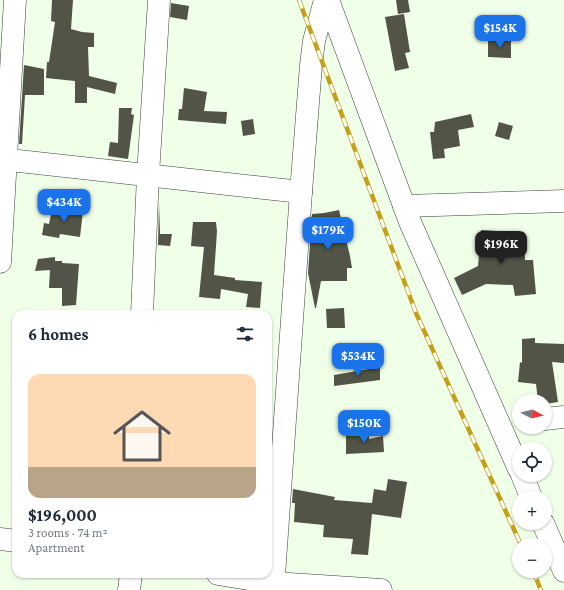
<!DOCTYPE html>
<html lang="en">
<head>
<meta charset="utf-8">
<style>
	:root { --surface:#fff; --page:#f2f2f3; --text:#1f2937; --muted:#747a83; --line:#e0e1e3; --accent:#1a73e8 }
	body { margin:0; font-family:"Crimson Pro",serif; background:var(--page); color:var(--text); height:100vh; display:flex; flex-direction:column; font-size:15px; white-space:nowrap }
	* { box-sizing:border-box; margin:0 }
	p { font-size:13px; color:var(--muted) }
	.icon { flex:none; width:22px; height:22px; fill:none; stroke:currentColor; stroke-width:2; stroke-linecap:round; stroke-linejoin:round }
	.map { position:relative; flex:1; overflow:hidden }
	.drawer { position:absolute; left:12px; top:310px; width:260px; height:268px; display:flex; flex-direction:column; background:var(--surface); border-radius:12px; box-shadow:0 1px 3px #0004 }
	.drawer>* { flex:none }
	.needle { width:26px; rotate:97deg }
	.buttons { position:absolute; left:512px; top:394px; display:grid; gap:8px }
	.buttons a { display:grid; place-items:center; width:40px; height:40px; border-radius:50%; background:var(--surface); box-shadow:0 1px 3px #0004; font-size:20px }
	.price { position:absolute; translate:-50% -34px; padding:0 9px; border-radius:8px; background:var(--accent); color:#fff; font-size:13px; line-height:26px; filter:drop-shadow(0 1px 2px #0008) }
	.price::after { content:''; position:absolute; left:50%; top:24px; width:12px; height:9px; margin-left:-6px; background:inherit; clip-path:polygon(0 0,100% 0,50% 100%) }
	.price.on { background:#222; color:#fff }
	ul { padding:0; list-style:none }
	li { display:grid; align-content:center; gap:8px; height:212px; padding:0 16px }
	li+li { border-top:1px solid var(--line) }
	li span { display:grid; place-items:center; height:124px; border-radius:12px; color:#555 }
	li>.icon { margin-inline-start:auto }
	span .icon { width:72px; height:72px; fill:#fffc; stroke-width:1 }
	li b { font-size:17px }
	h2 { display:flex; justify-content:space-between; align-items:center; height:48px; padding:0 16px; font-size:17px }
	.map>svg:first-child { display:block }
</style>
</head>
<body>
<div class="map">
<svg width="564" height="590" viewBox="0 0 564 590">
	<rect width="100%" height="100%" fill="#f0ffe8"/>
	<g fill="#515446">
		<polygon points="52,0 73,0 71,29 82,32 94,33 94,47 88,47 89,76 117,83 115,94 87,87 87,103 75,103 75,81 46,78 47,62 49,62 55,22 51,21"/>
		<polygon points="396,0 408,0 410,12 398,14"/>
		<polygon points="171,3 189,6 187,20 170,17"/>
		<polygon points="404,14 410,52 405,53 409,68 395,71 385,17"/>
		<polygon points="488,40 511,40 511,58 488,57"/>
		<polygon points="24,65 44,69 44,95 25,95 22,144 19,144"/>
		<polygon points="184,88 207,92 204,111 227,112 226,124 178,120 179,109 182,109"/>
		<polygon points="119,108 132,108 131,114 134,115 128,159 108,156 110,142 118,143"/>
		<polygon points="471,114 474,127 458,130 460,146 444,149 445,158 433,159 430,132 434,132 435,122"/>
		<polygon points="253,119 255,134 243,136 241,121"/>
		<polygon points="499,122 513,126 509,140 495,136"/>
		<polygon points="159,203 160,234 172,234 170,246 158,245"/>
		<polygon points="53,205 83,211 80,237 60,234 59,238 42,235 44,223 49,224"/>
		<polygon points="339,210 350,256 352,268 347,268 347,281 321,281 316,308 315,308 308,273 312,214 324,213"/>
		<polygon points="193,222 216,222 217,231 214,275 235,278 235,280 262,282 260,308 246,307 248,294 221,289 220,299 199,297 204,247 191,246"/>
		<polygon points="481,230 498,231 498,233 524,232 525,260 533,260 536,294 515,296 513,285 486,284 462,295 454,278 478,266"/>
		<polygon points="55,257 55,261 62,261 62,263 79,264 76,305 62,306 62,288 49,288 50,270 35,271 38,259"/>
		<polygon points="344,308 345,328 327,328 326,309"/>
		<polygon points="535,338 535,343 564,344 564,363 552,362 558,402 545,404 545,401 538,401 536,384 518,382 520,362 522,363 522,339"/>
		<polygon points="380,367 380,380 334,386 334,375"/>
		<polygon points="369,434 369,439 383,436 384,452 346,454 346,435"/>
		<polygon points="388,479 407,482 401,518 372,514 368,555 351,554 353,539 323,537 324,525 294,522 295,503 292,503 293,489 335,497 334,500 372,503 374,489 386,491"/>
	</g>
	<g fill="none" stroke-linecap="round" stroke-linejoin="round">
		<defs>
			<g id="minor">
				<polyline points="328,0 410,222 519,469"/>
				<polyline points="0,159 301,192"/>
				<polyline points="404,206 564,201"/>
				<polyline points="0,262 15,0"/>
				<polyline points="142,314 148,175 159,0"/>
				<polyline points="545,419 564,417"/>
				<polyline points="522,475 531,497"/>
				<polyline points="543,523 564,571"/>
				<polyline points="0,539 16,541"/>
				<polyline points="218,574 274,583 381,590"/>
				<polyline points="129,590 131,574"/>
				<polyline points="273,590 301,192 311,65 314,41 325,0"/>
			</g>
		</defs>
		<use href="#minor" stroke="#3d3d3d" stroke-width="23"/>
		<use href="#minor" stroke="#fff" stroke-width="22"/>
		<defs>
			<g id="rail">
				<polyline points="299,0 416,313 521,545"/>
				<polyline points="533,571 541,590"/>
			</g>
		</defs>
		<use href="#rail" stroke="#c4a019" stroke-width="4.5"/>
		<use href="#rail" stroke="#fff" stroke-width="3" stroke-dasharray="9" stroke-linecap="butt"/>
	</g>
</svg>
<div class="buttons">
<a><svg class="needle" viewBox="-14 -14 28 28"><path d="M0-13l5 13h-10z" fill="#e53935"/><path d="M0 13l5-13h-10z" fill="#747a83"/></svg></a>
<a><svg class="icon" aria-label="locate" viewBox="0 0 24 24"><circle cx="12" cy="12" r="6"/><path d="M12 2v4M12 18v4M2 12h4M18 12h4"/></svg></a>
<a>+</a>
<a>−</a>
</div>
<b class="price" style="left:500px;top:49px">$154K</b>
<b class="price" style="left:64px;top:223px">$434K</b>
<b class="price" style="left:328px;top:251px">$179K</b>
<b class="price on" style="left:501px;top:265px">$196K</b>
<b class="price" style="left:358px;top:377px">$534K</b>
<b class="price" style="left:364px;top:444px">$150K</b>
<section class="drawer">
<h2>6 homes<svg class="icon" aria-label="filters" viewBox="0 0 24 24"><path d="M4 7h16M4 17h16"/><circle cx="9" cy="7" r="2"/><circle cx="15" cy="17" r="2"/></svg></h2>
<ul>
<li><span style="background:linear-gradient(#ffd9b3 75%,#b9a48a 0)"><svg class="icon" aria-label="home" viewBox="0 0 24 24"><path d="M3 11l9-7 9 7M6 9v11h12V9"/></svg></span><div><b>$196,000</b><p>3 rooms · 74 m²</p><p>Apartment</p></div></li>
</ul>
</section>
</div>
</body>
</html>
